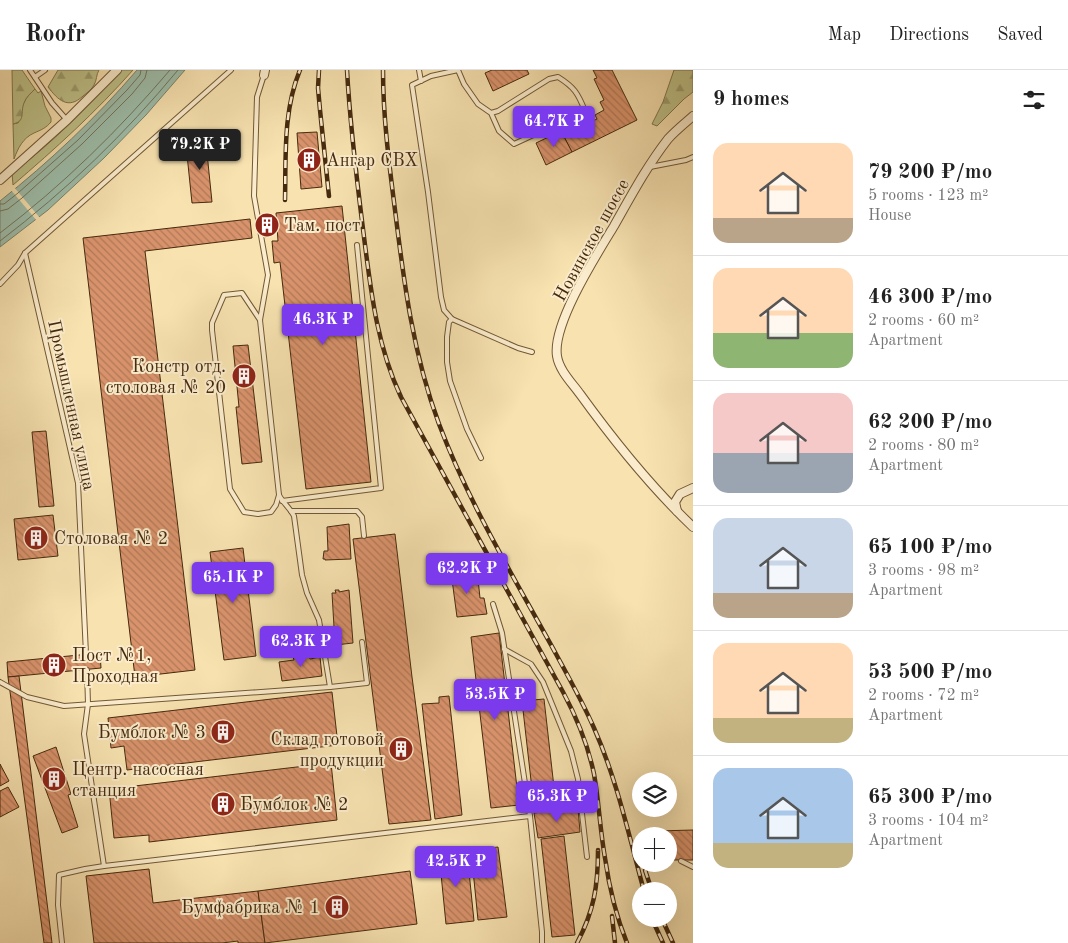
<!DOCTYPE html>
<html lang="en">
<head>
<meta charset="utf-8">
<style>
	:root { --surface:#fff; --page:#f6f6f6; --text:#222; --muted:#767676; --line:#e0e0e0; --accent:#7c3aed }
	body { margin:0; font-family:"Old Standard TT",serif; background:var(--page); color:var(--text); height:100vh; display:flex; flex-direction:column; font-size:19px; white-space:nowrap }
	* { box-sizing:border-box; margin:0 }
	p { font-size:16px; color:var(--muted) }
	.icon { flex:none; width:28px; height:28px; fill:none; stroke:currentColor; stroke-width:2; stroke-linecap:round; stroke-linejoin:round }
	.map { position:relative; flex:1; overflow:hidden }
	.sheet { display:flex; flex-direction:column; background:var(--surface); width:375px }
	.sheet>* { flex:none }
	.buttons { position:absolute; left:632px; top:702px; display:grid; gap:10px }
	.buttons a { display:grid; place-items:center; width:45px; height:45px; border-radius:50%; background:var(--surface); box-shadow:0 5px 20px #0002; font-size:25px }
	.price { position:absolute; translate:-50% -42px; padding:0 11px; border-radius:5px; background:var(--accent); color:#fff; font-size:16px; line-height:32px; filter:drop-shadow(0 1px 2px #0008) }
	.price::after { content:''; position:absolute; left:50%; top:30px; width:15px; height:11px; margin-left:-8px; background:inherit; clip-path:polygon(0 0,100% 0,50% 100%) }
	.price.selected { background:#222; color:#fff }
	ul { padding:0; list-style:none }
	li { display:flex; align-items:center; gap:15px; height:125px; padding:0 20px }
	li+li { border-top:1px solid var(--line) }
	li span { display:grid; place-items:center; flex:none; width:140px; height:100px; border-radius:15px; color:#555 }
	li>.icon { margin-inline-start:auto }
	span .icon { width:60px; height:60px; fill:#fffc; stroke-width:1 }
	li b { font-size:21px }
	h2 { display:flex; justify-content:space-between; align-items:center; height:60px; padding:0 20px; font-size:21px }
	header { display:flex; align-items:center; gap:30px; box-sizing:border-box; height:70px; padding:0 25px; background:var(--surface); border-bottom:1px solid var(--line) }
	header strong { font-size:24px }
	nav { display:flex; gap:28px; margin-inline-start:auto; font-size:18px }
	main { display:flex; flex:1; min-height:0 }
	.map>svg:first-child { display:block }
</style>
</head>
<body>
<header>
<strong>Roofr</strong>
<nav><a>Map</a><a>Directions</a><a>Saved</a></nav>
</header>
<main>
<div class="map">
<svg width="693" height="873" viewBox="0 0 693 873">
	<defs>
		<pattern id="forest-firs" width="22" height="20" patternUnits="userSpaceOnUse" patternTransform="scale(1.25)"><rect width="22" height="20" fill="#bfc289"/><path d="M5 1l3.5 6h-7zM16 11l3.5 6h-7z" fill="#9d9e6e"/></pattern>
		<pattern id="building-back-hatch" width="6" height="6" patternUnits="userSpaceOnUse" patternTransform="scale(1.25)"><rect width="6" height="6" fill="#d9936c"/><path d="M-1 5l2 2M0 0l6 6M5-1l2 2" fill="none" stroke="#b27857"/></pattern>
	</defs>
	<rect width="100%" height="100%" fill="#f7e2b0"/>
	<filter id="stains"><feTurbulence type="fractalNoise" baseFrequency=".004" numOctaves="4"/><feColorMatrix values="0 0 0 0 .2 0 0 0 0 .09 0 0 0 0 .02 0 0 0 .5 -.17"/></filter>
	<radialGradient id="worn" r=".72"><stop offset=".6" stop-color="#630" stop-opacity="0"/><stop offset="1" stop-color="#630" stop-opacity=".3"/></radialGradient>
	<g fill="#bfc289" stroke="#82764c">
		<path d="M122,0H133C96,42 55,79 13,115L12,103C53,73 87,37 122,0Z"/>
		<path d="M35,19L38,23L41,21L45,36L51,48V52C46,58 41,60 34,63C23,68 18,78 14,89L13,54L18,53C22,46 21,39 24,32C26,27 31,23 35,19Z"/>
	</g>
	<g fill="url(#forest-firs)" stroke="#82764c">
		<path d="M12,0H22L35,19C31,23 26,27 24,33C20,43 26,51 13,54Z"/>
		<path d="M58,0H99C96,5 97,10 94,15C92,19 87,23 83,26C68,40 58,30 48,17Z"/>
		<polygon points="674,0 693,0 693,22 684,29 657,56 652,54 663,32"/>
	</g>
	<path fill="#9dbeab" stroke="#7a836c" d="M137,0H185L146,45L104,88L48,140L0,177V131C49,92 96,48 137,0Z"/>
	<polygon fill="#f7e2b0" points="14,117 40,148 37,151 11,120"/>
	<g fill="none" stroke-linecap="round" stroke-linejoin="round">
		<g stroke="#72745c" stroke-width="1">
			<polyline points="0,134 4,134 18,123 78,70 127,20 140,5 141,0"/>
			<polyline points="0,141 8,139 22,128 82,74 132,24 145,8 147,0"/>
			<path d="M0,163C63,115 119,60 170,0"/>
			<path d="M0,171C67,120 125,64 178,0"/>
		</g>
	</g>
	<g fill="url(#building-back-hatch)" stroke="#462a0e">
		<polygon points="492,0 527,0 529,4 493,21 485,3"/>
		<polygon points="593,0 612,0 637,50 572,82 563,65 597,49 595,45 604,40 600,32 604,30 594,9 597,8"/>
		<polygon points="561,61 572,82 546,95 536,73"/>
		<polygon points="317,62 322,117 301,119 297,63"/>
		<polygon points="212,68 213,82 207,83 212,132 192,133 186,75 205,73 205,69"/>
		<polygon points="342,136 371,412 306,419 280,192 274,193 272,171 278,171 276,143"/>
		<polygon points="268,144 271,165 265,167 261,145"/>
		<polygon points="250,149 252,168 145,181 195,600 135,607 83,168"/>
		<polygon points="248,275 262,392 242,394 236,337 239,337 233,276"/>
		<polygon points="46,361 54,436 39,437 32,362"/>
		<polygon points="53,445 58,486 18,490 14,449"/>
		<polygon points="349,454 351,489 325,490 325,489 323,489 324,481 328,481 327,457"/>
		<polygon points="395,464 412,607 431,750 389,754 353,469"/>
		<polygon points="243,478 256,586 224,590 210,482"/>
		<polygon points="470,499 472,510 478,509 480,528 484,528 487,544 457,547 451,502"/>
		<polygon points="335,520 339,520 339,522 349,520 353,573 335,575 334,570 330,570 330,562 333,562 332,557 334,557 332,523 336,523"/>
		<polygon points="499,563 519,735 491,738 471,567"/>
		<polygon points="100,583 101,598 8,607 7,592"/>
		<polygon points="309,585 310,589 320,587 322,606 282,611 279,592 294,590 293,587"/>
		<polygon points="19,606 52,873 44,873 8,607"/>
		<polygon points="332,622 338,675 127,700 124,676 111,678 108,648"/>
		<polygon points="449,626 462,745 435,749 422,634 439,633 439,627"/>
		<polygon points="544,629 555,726 533,728 522,631"/>
		<polygon points="56,677 71,724 68,725 78,757 62,763 33,686"/>
		<polygon points="331,693 337,750 149,772 149,765 114,768 109,719"/>
		<polygon points="0,694 9,711 0,716"/>
		<polygon points="8,717 19,737 0,747 0,721"/>
		<polygon points="578,738 580,762 538,768 534,743"/>
		<polygon points="693,760 693,790 669,790 669,766 657,766 657,761"/>
		<polygon points="564,766 575,865 552,867 541,769"/>
		<polygon points="498,777 507,847 478,850 471,780"/>
		<polygon points="467,782 474,851 446,854 439,784"/>
		<polygon points="149,799 153,833 258,821 265,873 238,873 238,871 222,873 94,873 86,806"/>
		<polygon points="410,801 417,854 265,873 258,821"/>
	</g>
	<g fill="none" stroke-linecap="round" stroke-linejoin="round">
		<defs>
			<g id="lane">
				<polyline points="30,0 52,33 67,50"/>
				<polyline points="419,0 421,11"/>
				<path d="M264,5L257,27L254,126L268,205L260,250L279,425C283,433 290,438 294,446L302,505L307,523L319,550L330,617"/>
				<polyline points="35,7 45,0"/>
				<polyline points="650,97 686,90 693,87"/>
				<polyline points="25,183 78,413 86,584"/>
				<polyline points="0,214 18,195 25,183 231,0"/>
				<path d="M452,249L444,240L441,227L428,122L412,15L431,6L458,0L464,14L478,34L491,43L498,41L549,9L558,7C574,17 578,23 585,41L514,74L499,61L491,43"/>
				<polyline points="260,250 242,223 224,225 212,253 212,260 230,419 244,442 258,444 271,442 276,435 279,425"/>
				<polyline points="481,388 467,359 450,311 447,292 447,267 449,252 452,249 518,278 532,282"/>
				<polyline points="282,431 381,418 357,175"/>
				<polyline points="291,441 357,441 362,447 364,466"/>
				<polyline points="493,534 502,563 530,746 542,862 542,873"/>
				<polyline points="504,579 531,594 543,612 571,681 578,709 587,787"/>
				<polyline points="87,600 88,634 84,664 104,796"/>
				<polyline points="0,612 27,627 64,636 330,617 367,613 362,572"/>
				<polyline points="681,791 693,797"/>
				<polyline points="62,873 58,835 59,805 85,799 104,796 530,746"/>
			</g>
			<g id="street">
				<polyline points="264,5 265,0"/>
				<path d="M693,46C685,53 675,61 668,69C647,96 631,126 614,156C597,184 552,254 557,286C559,300 572,313 580,324C614,371 651,417 693,457"/>
				<polyline points="0,110 67,50 117,0"/>
				<polyline points="677,441 675,432 680,424 693,418"/>
			</g>
		</defs>
		<use href="#lane" stroke="#725836" stroke-width="6"/>
		<use href="#street" stroke="#725836" stroke-width="10"/>
		<use href="#lane" stroke="#faeccc" stroke-width="4"/>
		<use href="#street" stroke="#faeccc" stroke-width="8"/>
		<defs>
			<g id="rail">
				<polyline points="319,0 318,18 320,40 329,126"/>
				<path d="M347,0C350,56 357,112 364,167C371,222 377,276 401,327L563,622C577,648 588,675 594,704C599,732 600,760 605,788C609,816 616,846 627,873"/>
				<path d="M383,0C383,47 389,93 395,140C404,213 413,284 439,354C469,434 515,509 556,584C569,608 583,633 594,658C617,710 629,766 644,821"/>
				<path d="M285,130C286,86 283,41 300,0"/>
				<polyline points="645,800 652,821"/>
				<polyline points="612,846 615,873"/>
				<polyline points="652,849 663,873"/>
				<polyline points="662,849 673,873"/>
				<path d="M577,873C594,841 598,816 598,780"/>
			</g>
		</defs>
		<use href="#rail" stroke="#462a0e" stroke-width="4.5"/>
		<use href="#rail" stroke="#faeccc" stroke-width="2.5" stroke-dasharray="8" stroke-linecap="butt"/>
	</g>
	<defs>
		<symbol id="building-disc" viewBox="-11 -11 22 22"><circle r="9.5" fill="#8f2418" stroke="#faeccc"/><path d="M-4-6H4V6H1V3H-1V6H-4ZM-2.5-4.3h1.7v1.8h-1.7ZM.8-4.3h1.7v1.8H.8ZM-2.5-1h1.7V.8h-1.7ZM.8-1h1.7V.8H.8Z" fill="#fff"/></symbol>
	</defs>
	<g fill-rule="evenodd">
		<use href="#building-disc" x="295" y="76" width="28" height="28"/>
		<use href="#building-disc" x="253" y="141" width="28" height="28"/>
		<use href="#building-disc" x="230" y="292" width="28" height="28"/>
		<use href="#building-disc" x="22" y="454" width="28" height="28"/>
		<use href="#building-disc" x="40" y="581" width="28" height="28"/>
		<use href="#building-disc" x="209" y="648" width="28" height="28"/>
		<use href="#building-disc" x="387" y="665" width="28" height="28"/>
		<use href="#building-disc" x="40" y="695" width="28" height="28"/>
		<use href="#building-disc" x="209" y="720" width="28" height="28"/>
		<use href="#building-disc" x="323" y="823" width="28" height="28"/>
	</g>
	<g text-anchor="middle" stroke-width="4" stroke-linejoin="round" paint-order="stroke">
		<g font-size="18" fill="#462a0e" stroke="#faeccc" text-anchor="start">
			<text x="326" y="96">Ангар СВХ</text>
			<text x="284" y="161">Там. пост</text>
			<text x="226" y="302" text-anchor="end">Констр отд.<tspan x="226" dy="21">столовая № 20</tspan></text>
			<text x="54" y="474">Столовая № 2</text>
			<text x="72" y="591">Пост №1,<tspan x="72" dy="21">Проходная</tspan></text>
			<text x="206" y="668" text-anchor="end">Бумблок № 3</text>
			<text x="384" y="675" text-anchor="end">Склад готовой<tspan x="384" dy="21">продукции</tspan></text>
			<text x="72" y="705">Центр. насосная<tspan x="72" dy="21">станция</tspan></text>
			<text x="240" y="740">Бумблок № 2</text>
			<text x="320" y="843" text-anchor="end">Бумфабрика № 1</text>
		</g>
		<g font-size="18" fill="#462a0e" stroke="#faeccc">
			<text transform="translate(591 170) rotate(-61)" y="6">Новинское шоссе</text>
			<text transform="translate(72 335) rotate(78)" y="6">Промышленная улица</text>
		</g>
	</g>
	<rect width="100%" height="100%" filter="url(#stains)"/>
	<rect width="100%" height="100%" fill="url(#worn)"/>
</svg>
<div class="buttons">
<a><svg class="icon" aria-label="layers" viewBox="0 0 24 24"><path d="M12 4l9 5-9 5-9-5zM3 14l9 5 9-5"/></svg></a>
<a>+</a>
<a>−</a>
</div>
<b class="price" style="left:554px;top:78px">64.7K ₽</b>
<b class="price selected" style="left:200px;top:101px">79.2K ₽</b>
<b class="price" style="left:323px;top:276px">46.3K ₽</b>
<b class="price" style="left:467px;top:525px">62.2K ₽</b>
<b class="price" style="left:233px;top:534px">65.1K ₽</b>
<b class="price" style="left:301px;top:598px">62.3K ₽</b>
<b class="price" style="left:495px;top:651px">53.5K ₽</b>
<b class="price" style="left:557px;top:753px">65.3K ₽</b>
<b class="price" style="left:456px;top:818px">42.5K ₽</b>
</div>
<section class="sheet">
<h2>9 homes<svg class="icon" aria-label="filters" viewBox="0 0 24 24"><path d="M4 7h16M4 17h16"/><circle cx="9" cy="7" r="2"/><circle cx="15" cy="17" r="2"/></svg></h2>
<ul>
<li><span style="background:linear-gradient(#ffd9b3 75%,#b9a48a 0)"><svg class="icon" aria-label="home" viewBox="0 0 24 24"><path d="M3 11l9-7 9 7M6 9v11h12V9"/></svg></span><div><b>79 200 ₽/mo</b><p>5 rooms · 123 m²</p><p>House</p></div></li>
<li><span style="background:linear-gradient(#ffd9b3 65%,#8fb573 0)"><svg class="icon" aria-label="home" viewBox="0 0 24 24"><path d="M3 11l9-7 9 7M6 9v11h12V9"/></svg></span><div><b>46 300 ₽/mo</b><p>2 rooms · 60 m²</p><p>Apartment</p></div></li>
<li><span style="background:linear-gradient(#f6c9c9 60%,#9aa5b1 0)"><svg class="icon" aria-label="home" viewBox="0 0 24 24"><path d="M3 11l9-7 9 7M6 9v11h12V9"/></svg></span><div><b>62 200 ₽/mo</b><p>2 rooms · 80 m²</p><p>Apartment</p></div></li>
<li><span style="background:linear-gradient(#c9d6e8 75%,#b9a48a 0)"><svg class="icon" aria-label="home" viewBox="0 0 24 24"><path d="M3 11l9-7 9 7M6 9v11h12V9"/></svg></span><div><b>65 100 ₽/mo</b><p>3 rooms · 98 m²</p><p>Apartment</p></div></li>
<li><span style="background:linear-gradient(#ffd9b3 75%,#c2b280 0)"><svg class="icon" aria-label="home" viewBox="0 0 24 24"><path d="M3 11l9-7 9 7M6 9v11h12V9"/></svg></span><div><b>53 500 ₽/mo</b><p>2 rooms · 72 m²</p><p>Apartment</p></div></li>
<li><span style="background:linear-gradient(#a9c7e8 75%,#c2b280 0)"><svg class="icon" aria-label="home" viewBox="0 0 24 24"><path d="M3 11l9-7 9 7M6 9v11h12V9"/></svg></span><div><b>65 300 ₽/mo</b><p>3 rooms · 104 m²</p><p>Apartment</p></div></li>
</ul>
</section>
</main>
</body>
</html>
